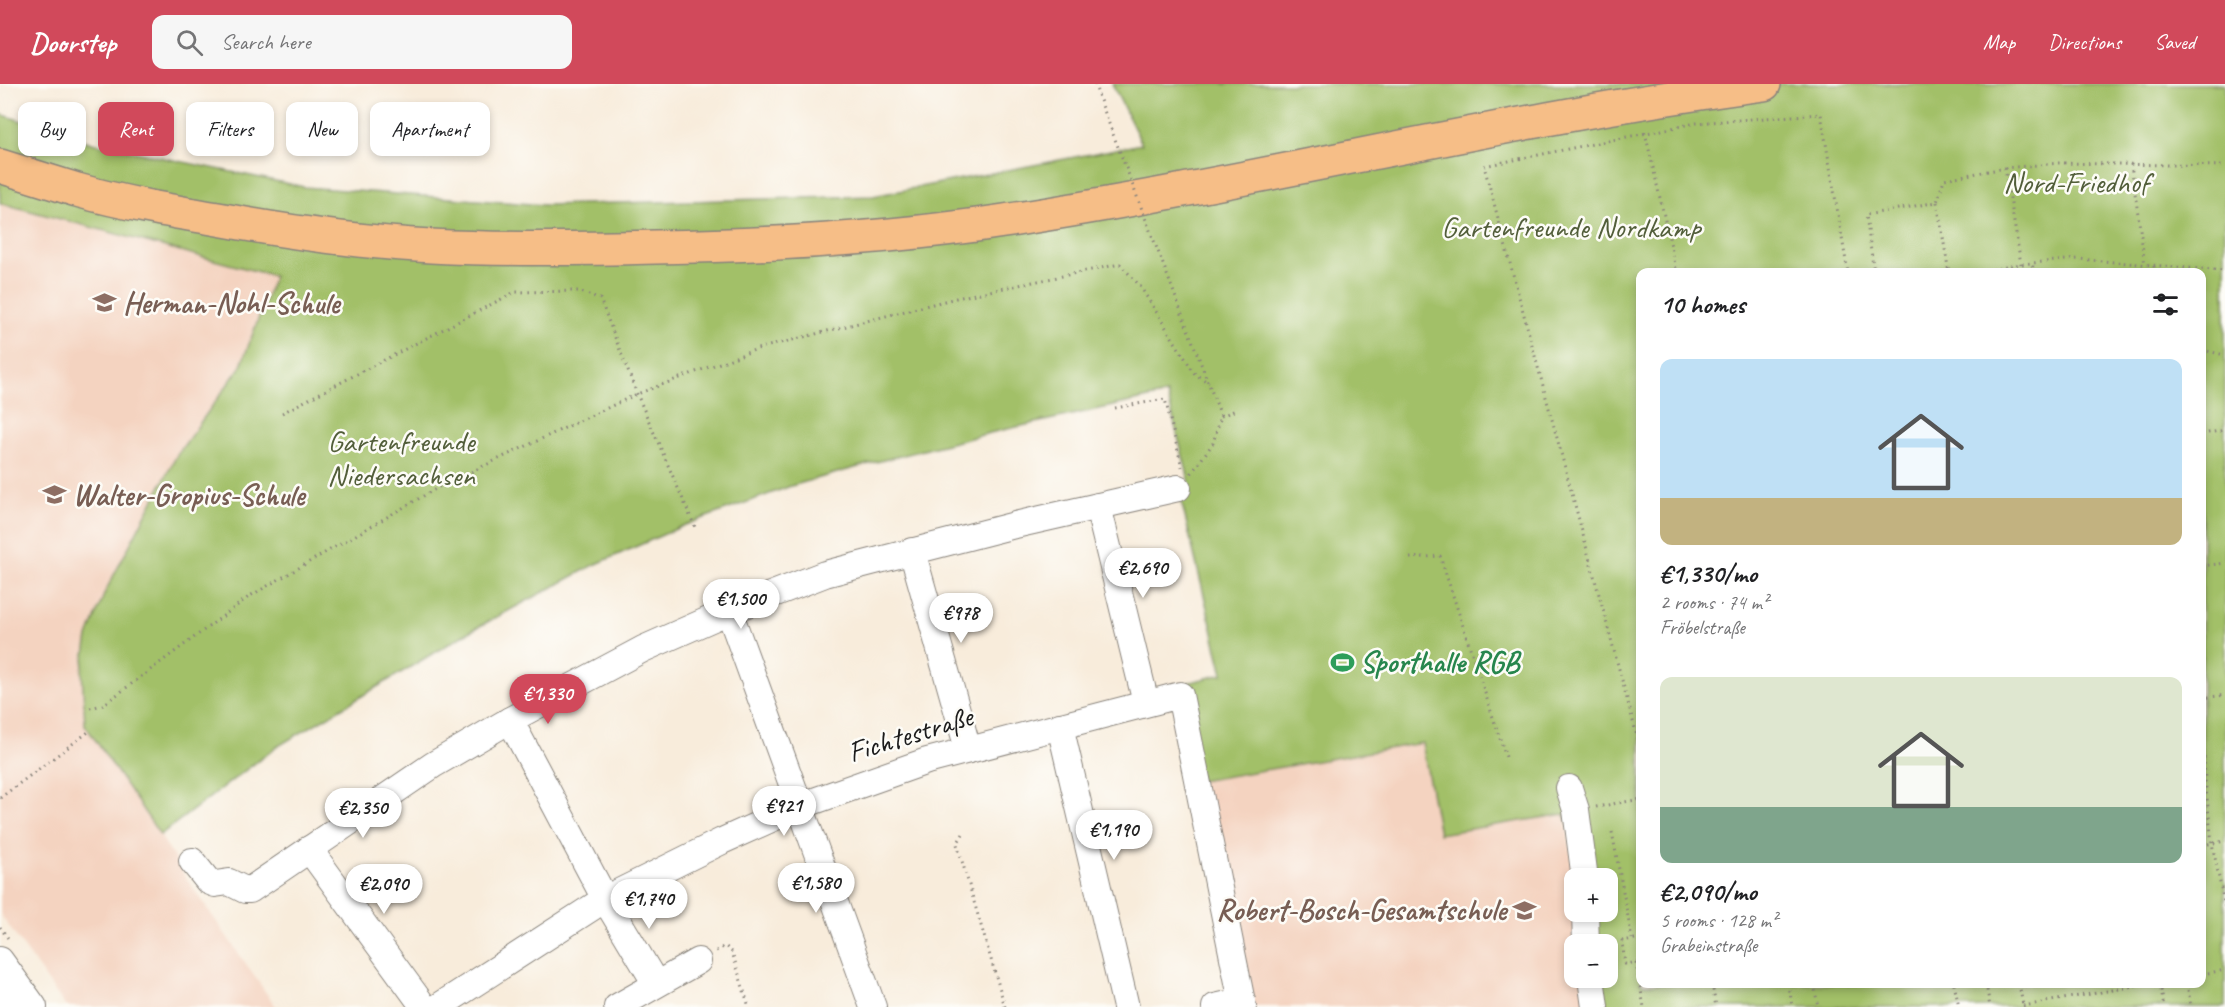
<!DOCTYPE html>
<html lang="en">
<head>
<meta charset="utf-8">
<style>
	:root { --surface:#fff; --page:#f6f6f6; --text:#202124; --muted:#757577; --accent:#d1495b }
	body { margin:0; font-family:Caveat,sans-serif; background:var(--page); color:var(--text); height:100vh; display:flex; flex-direction:column; font-size:22px; white-space:nowrap }
	* { box-sizing:border-box; margin:0 }
	p { font-size:20px; color:var(--muted) }
	.icon { flex:none; width:33px; height:33px; fill:none; stroke:currentColor; stroke-width:2; stroke-linecap:round; stroke-linejoin:round }
	.map { position:relative; flex:1; overflow:hidden }
	.details { position:absolute; left:1636px; top:184px; width:570px; height:720px; display:flex; flex-direction:column; background:var(--surface); border-radius:12px; box-shadow:0 3px 9px #0003 }
	.details>* { flex:none }
	.banner { position:absolute; left:18px; top:18px; width:570px; height:54px; display:flex; gap:12px }
	.fabs { position:absolute; left:1564px; top:784px; display:grid; gap:12px }
	.fabs a { display:grid; place-items:center; width:54px; height:54px; border-radius:12px; background:var(--surface); box-shadow:0 3px 9px #0003; font-size:30px }
	.price { position:absolute; translate:-50% -51px; padding:0 14px; border-radius:21px; background:#fff; color:#222; font-size:20px; line-height:39px; filter:drop-shadow(0 2px 3px #0008) }
	.price::after { content:''; position:absolute; left:50%; top:36px; width:18px; height:14px; margin-left:-9px; background:inherit; clip-path:polygon(0 0,100% 0,50% 100%) }
	.price.on { background:var(--accent); color:#fff }
	ul { padding:0; list-style:none }
	li { display:grid; align-content:center; gap:12px; height:318px; padding:0 24px }
	li span { display:grid; place-items:center; height:186px; border-radius:12px; color:#555 }
	li>.icon { margin-inline-start:auto }
	span .icon { width:108px; height:108px; fill:#fffc; stroke-width:1 }
	li b { font-size:26px }
	h2 { display:flex; justify-content:space-between; align-items:center; height:72px; padding:0 24px; font-size:26px }
	.tag { padding:0 21px; border-radius:12px; background:var(--surface); box-shadow:0 3px 9px #0003; font-size:21px; line-height:54px }
	.tag.on { background:var(--accent); color:#fff }
	header { display:flex; align-items:center; gap:36px; box-sizing:border-box; height:84px; padding:0 30px; background:var(--accent); color:#fff }
	header strong { font-size:28px }
	nav { display:flex; gap:33px; margin-inline-start:auto; font-size:21px }
	.search { width:420px; height:54px; background:var(--page); display:flex; align-items:center; gap:15px; box-sizing:border-box; padding:0 21px; border-radius:12px; color:var(--muted); font-size:22px }
	.map>svg:first-child { display:block }
</style>
</head>
<body>
<header>
<strong>Doorstep</strong>
<div class="search"><svg class="icon" aria-label="search" viewBox="0 0 24 24"><circle cx="10" cy="10" r="6"/><path d="M15 15l6 6"/></svg>Search here</div>
<nav><a>Map</a><a>Directions</a><a>Saved</a></nav>
</header>
<div class="map">
<svg width="2225" height="923" viewBox="0 0 2225 923">
	<rect width="100%" height="100%" fill="#fdfcf7"/>
	<filter id="ink" filterUnits="userSpaceOnUse"><feTurbulence type="fractalNoise" baseFrequency=".0167" numOctaves="2"/><feDisplacementMap in="SourceGraphic" scale="12" xChannelSelector="R" yChannelSelector="G"/><feConvolveMatrix kernelMatrix="1 2 1 2 8 2 1 2 1" color-interpolation-filters="sRGB"/></filter>
	<filter id="wash" filterUnits="userSpaceOnUse"><feTurbulence type="fractalNoise" baseFrequency=".008" numOctaves="4" result="noise"/><feDisplacementMap in="SourceGraphic" scale="24" xChannelSelector="R" yChannelSelector="G"/><feGaussianBlur stdDeviation="1.35" result="paint"/><feColorMatrix in="noise" values="0 0 0 0 0 0 0 0 0 0 0 0 0 0 0 0 0 1.4 0 .05"/><feComposite in="paint" operator="in"/></filter>
	<g filter="url(#wash)">
		<rect width="100%" height="100%" fill="#f8ecdb"/>
		<g fill="#f4d3c0">
			<polygon points="0,119 274,192 241,282 177,371 82,587 85,641 160,751 186,794 276,923 66,923 0,830"/>
			<polygon points="1422,659 1439,750 1565,730 1575,795 1575,894 1602,894 1606,923 1248,923 1200,697"/>
		</g>
		<path fill="#a2c067" stroke="#5f6e42" stroke-width="1.5" fill-rule="evenodd" d="M1112,0H2225V923H1606L1602,894H1608V861H1598L1593,828H1608V795H1589L1565,730L1439,750L1422,659L1200,697L1179,601L1223,590L1180,412L1190,400L1167,310L994,348L876,378L791,402L685,441L592,482L467,549L275,664L160,751L85,641L82,587L88,553L105,508L177,371L241,282L274,192L0,119V30L92,59L304,103L545,121L873,112L1142,60ZM1641,189H2202V900H1641Z"/>
	</g>
	<g filter="url(#ink)">
		<g fill="none" stroke-linecap="round" stroke-linejoin="round">
			<defs>
				<g id="minor">
					<polyline points="1098,422 1146,619"/>
					<polyline points="912,467 968,665"/>
					<polyline points="729,527 873,923"/>
					<polyline points="510,636 605,815 656,900"/>
					<polyline points="1060,642 1126,923"/>
					<polyline points="1569,704 1576,726 1585,795"/>
					<polyline points="309,765 424,923"/>
					<polyline points="192,777 208,797 215,800 229,798 245,806 250,806 433,681 510,636 643,565 729,527 825,490 1015,441 1178,404"/>
					<polyline points="1585,828 1586,861"/>
					<polyline points="0,876 34,923"/>
					<polyline points="1591,894 1595,923"/>
					<polyline points="0,910 9,923"/>
					<polyline points="438,923 605,815 722,757 800,722 927,677 1180,611 1243,923"/>
					<polyline points="617,923 698,877"/>
					<polyline points="1215,923 1242,917"/>
				</g>
				<path id="highway" d="M0,82C26,90 51,98 77,106C123,119 170,127 218,135C288,148 359,158 431,162C506,166 581,165 656,163C773,161 888,155 1004,137C1259,98 1508,34 1764,0"/>
			</defs>
			<use href="#minor" stroke="#8a847c" stroke-width="28"/>
			<use href="#highway" stroke="#8a847c" stroke-width="36"/>
			<g stroke="#8a847c" stroke-width="3" stroke-dasharray="1.5 4.5" stroke-linecap="butt">
				<polyline points="1095,0 1098,11"/>
				<polyline points="1645,48 1677,189"/>
				<polyline points="2131,80 2145,181"/>
				<polyline points="2005,84 2021,180"/>
				<polyline points="1937,118 1949,189"/>
				<polyline points="2154,182 2154,189"/>
				<polyline points="1874,189 1866,131 1937,118 1944,95 2005,84 2059,79 2225,82"/>
				<polyline points="1975,189 2021,180 2078,175 2225,187"/>
				<polyline points="2032,189 2033,180"/>
				<polyline points="1171,201 1221,332 1213,359 1191,390"/>
				<polyline points="2202,266 2225,271"/>
				<polyline points="1115,324 1165,315 1182,383"/>
				<polyline points="282,329 515,208 578,207 600,215 637,310 695,443"/>
				<polyline points="1221,332 1236,326"/>
				<polyline points="2202,350 2225,346"/>
				<polyline points="1410,474 1440,472 1506,673"/>
				<polyline points="2202,482 2225,479"/>
				<polyline points="2202,614 2225,611"/>
				<polyline points="90,624 103,621 250,512 439,403 637,310 757,265 956,214 1120,180 1140,202 1195,290 1209,299"/>
				<polyline points="2202,625 2205,696 2212,759 2225,824"/>
				<polyline points="1641,667 1484,82 1696,39 1821,30 1848,189"/>
				<polyline points="0,714 91,646"/>
				<polyline points="1596,723 1641,715"/>
				<polyline points="1612,748 1632,855"/>
				<polyline points="963,750 957,760 1005,923"/>
				<polyline points="2202,761 2225,757"/>
				<polyline points="0,843 10,857"/>
				<polyline points="1641,854 1622,857 1625,880 1641,878"/>
				<polyline points="716,867 725,862 732,868 749,923"/>
				<polyline points="1636,879 1644,923"/>
				<polyline points="2202,890 2225,886"/>
				<polyline points="1712,900 1716,923"/>
				<polyline points="1789,900 1792,923"/>
				<polyline points="1814,900 1818,923"/>
				<polyline points="1954,900 1959,923"/>
				<polyline points="1986,900 1990,923"/>
				<polyline points="2019,900 2023,921"/>
				<polyline points="2160,900 2164,923"/>
				<polyline points="2187,900 2191,923"/>
				<polyline points="2023,922 2147,900"/>
			</g>
			<use href="#minor" stroke="#fff" stroke-width="26"/>
			<use href="#highway" stroke="#f6be87" stroke-width="33"/>
			<polyline stroke="#8a847c" stroke-width="3" stroke-dasharray="1.5 4.5" stroke-linecap="butt" points="1098,11 1171,201"/>
		</g>
	</g>
	<defs>
		<symbol id="school-bare" viewBox="-9 -9 18 18"><path d="M0-5L7-2L0 1L-7-2ZM-4 1L0 2.5L4 1V4Q0 6-4 4Z" fill="#8d6e63" stroke="#fdfcf7" stroke-width="2.5" paint-order="stroke"/></symbol>
		<symbol id="stadium-bare" viewBox="-9 -9 18 18"><path d="M0-5a6.5 5 0 1 0 0 10a6.5 5 0 1 0 0-10ZM-3.5-1.8h7v3.6h-7Z" fill="#2e9e5b" stroke="#fdfcf7" stroke-width="2.5" paint-order="stroke"/></symbol>
	</defs>
	<g fill-rule="evenodd">
		<use href="#school-bare" x="88" y="202" width="33" height="33"/>
		<use href="#school-bare" x="38" y="394" width="33" height="33"/>
		<use href="#stadium-bare" x="1326" y="562" width="33" height="33"/>
		<use href="#school-bare" x="1508" y="810" width="33" height="33"/>
	</g>
	<g text-anchor="middle" stroke-width="5" stroke-linejoin="round" paint-order="stroke">
		<g font-size="30" fill="#525e3a" stroke="#fdfcf7">
			<text x="2076" y="108">Nord-Friedhof</text>
			<text x="1571" y="153">Gartenfreunde Nordkamp</text>
			<text x="401" y="367">Gartenfreunde<tspan x="401" dy="34">Niedersachsen</tspan></text>
		</g>
		<g font-size="30" font-weight="bold" fill="#785e54" stroke="#fdfcf7" text-anchor="start">
			<text x="123" y="229">Herman-Nohl-Schule</text>
			<text x="73" y="421">Walter-Gropius-Schule</text>
			<text x="1506" y="836" text-anchor="end">Robert-Bosch-Gesamtschule</text>
		</g>
		<g font-size="30" font-weight="bold" fill="#27864d" stroke="#fdfcf7" text-anchor="start">
			<text x="1360" y="588">Sporthalle RGB</text>
		</g>
		<g font-size="30" fill="#1c1c1c" stroke="#fdfcf7">
			<text transform="translate(910 650) rotate(-17)" y="10">Fichtestraße</text>
		</g>
	</g>
</svg>
<div class="fabs">
<a>+</a>
<a>−</a>
</div>
<b class="price" style="left:1143px;top:515px">€2,690</b>
<b class="price" style="left:741px;top:546px">€1,500</b>
<b class="price" style="left:961px;top:560px">€978</b>
<b class="price on" style="left:548px;top:641px">€1,330</b>
<b class="price" style="left:784px;top:753px">€921</b>
<b class="price" style="left:363px;top:755px">€2,350</b>
<b class="price" style="left:1114px;top:777px">€1,190</b>
<b class="price" style="left:816px;top:830px">€1,580</b>
<b class="price" style="left:384px;top:831px">€2,090</b>
<b class="price" style="left:649px;top:846px">€1,740</b>
<div class="banner">
<a class="tag">Buy</a>
<a class="tag on">Rent</a>
<a class="tag">Filters</a>
<a class="tag">New</a>
<a class="tag">Apartment</a>
</div>
<section class="details">
<h2>10 homes<svg class="icon" aria-label="filters" viewBox="0 0 24 24"><path d="M4 7h16M4 17h16"/><circle cx="9" cy="7" r="2"/><circle cx="15" cy="17" r="2"/></svg></h2>
<ul>
<li><span style="background:linear-gradient(#bfe0f5 75%,#c2b280 0)"><svg class="icon" aria-label="home" viewBox="0 0 24 24"><path d="M3 11l9-7 9 7M6 9v11h12V9"/></svg></span><div><b>€1,330/mo</b><p>2 rooms · 74 m²</p><p>Fröbelstraße</p></div></li>
<li><span style="background:linear-gradient(#dfe7d0 70%,#7fa58c 0)"><svg class="icon" aria-label="home" viewBox="0 0 24 24"><path d="M3 11l9-7 9 7M6 9v11h12V9"/></svg></span><div><b>€2,090/mo</b><p>5 rooms · 128 m²</p><p>Grabeinstraße</p></div></li>
</ul>
</section>
</div>
</body>
</html>
